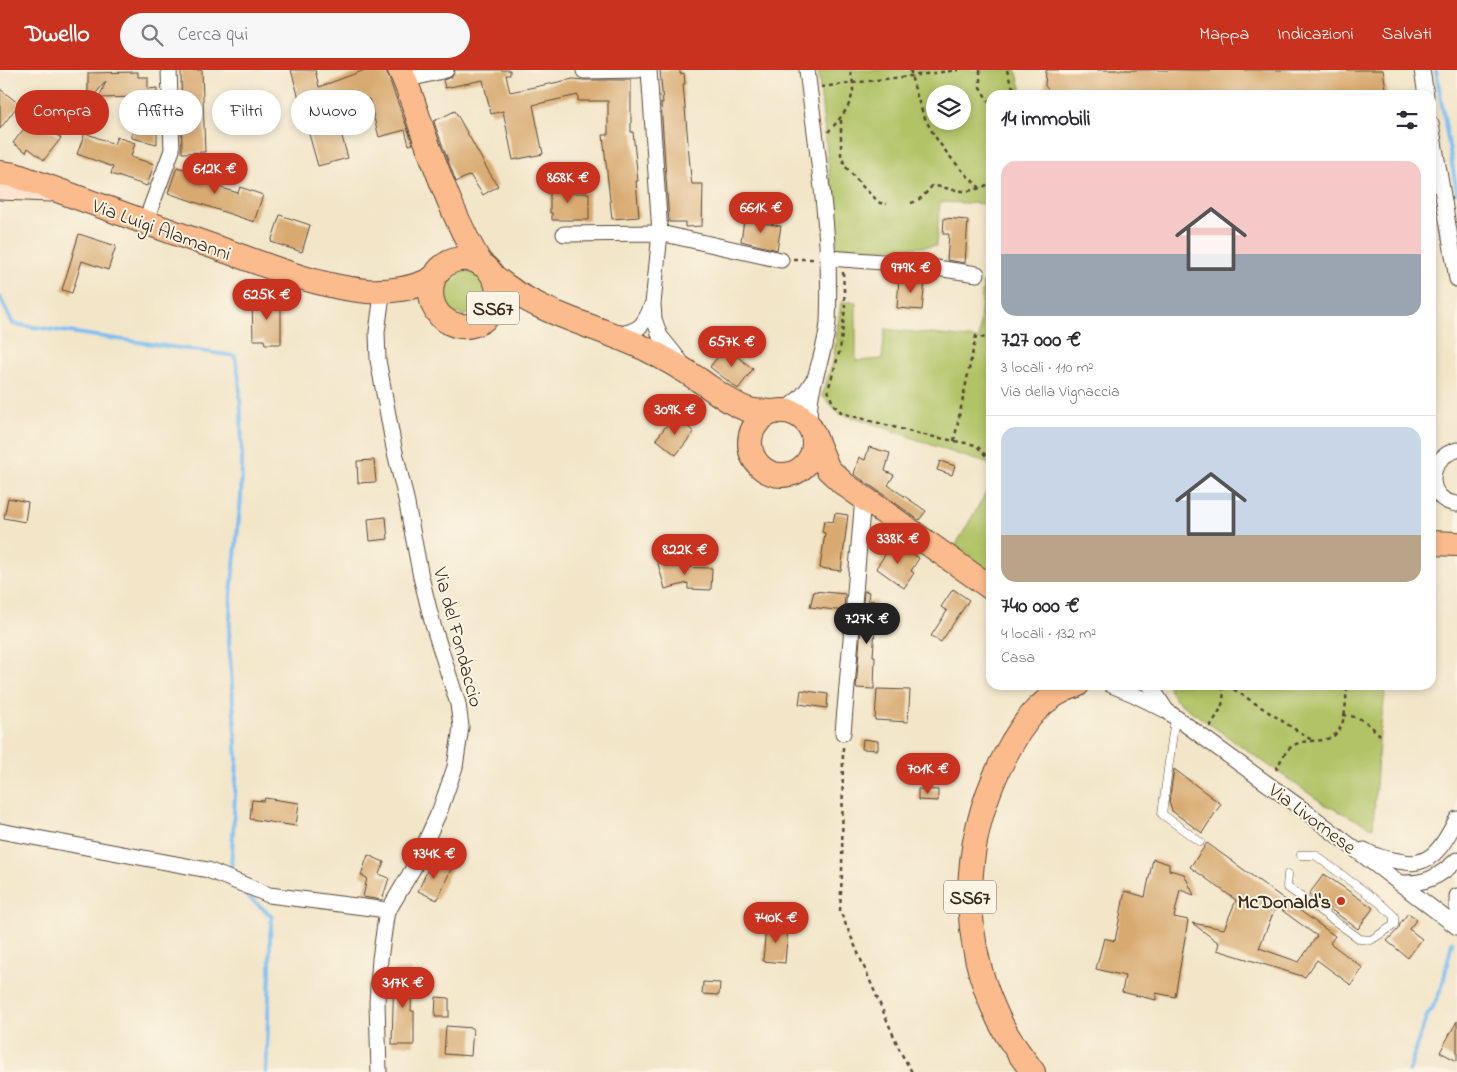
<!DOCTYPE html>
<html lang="it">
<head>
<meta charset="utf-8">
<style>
	:root { --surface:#fff; --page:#f7f7f7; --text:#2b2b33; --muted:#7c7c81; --line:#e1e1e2; --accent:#c8321e }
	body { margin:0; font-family:"Indie Flower",sans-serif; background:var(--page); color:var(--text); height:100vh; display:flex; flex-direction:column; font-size:19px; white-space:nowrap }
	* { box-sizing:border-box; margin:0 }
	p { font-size:16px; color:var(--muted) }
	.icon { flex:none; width:28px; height:28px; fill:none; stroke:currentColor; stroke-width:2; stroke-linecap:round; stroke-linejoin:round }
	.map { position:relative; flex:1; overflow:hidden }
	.sheet { position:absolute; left:986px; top:20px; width:450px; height:600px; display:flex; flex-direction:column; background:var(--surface); border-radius:15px; box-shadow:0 2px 8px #0003 }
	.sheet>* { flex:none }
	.top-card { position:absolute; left:15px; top:20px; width:475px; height:45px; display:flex; gap:10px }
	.fabs { position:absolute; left:926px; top:15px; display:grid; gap:10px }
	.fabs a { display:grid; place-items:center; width:45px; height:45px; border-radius:50%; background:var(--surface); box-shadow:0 2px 8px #0003; font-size:25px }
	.price { position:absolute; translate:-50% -42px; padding:0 11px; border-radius:18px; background:var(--accent); color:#fff; font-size:16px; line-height:32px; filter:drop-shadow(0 1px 2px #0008) }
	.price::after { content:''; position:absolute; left:50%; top:30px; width:15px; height:11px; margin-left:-8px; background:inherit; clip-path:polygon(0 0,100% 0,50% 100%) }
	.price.on { background:#222; color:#fff }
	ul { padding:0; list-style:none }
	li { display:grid; align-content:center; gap:10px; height:265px; padding:0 15px }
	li+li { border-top:1px solid var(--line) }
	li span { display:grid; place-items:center; height:155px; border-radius:15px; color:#555 }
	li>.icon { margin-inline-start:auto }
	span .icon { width:90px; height:90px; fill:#fffc; stroke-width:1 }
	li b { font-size:21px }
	h2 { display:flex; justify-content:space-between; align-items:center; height:60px; padding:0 15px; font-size:21px }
	.pill { padding:0 18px; border-radius:22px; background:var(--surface); box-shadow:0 2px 8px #0003; font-size:18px; line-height:45px }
	.pill.on { background:var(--accent); color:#fff }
	header { display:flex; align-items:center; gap:30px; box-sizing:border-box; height:70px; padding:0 25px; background:var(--accent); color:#fff }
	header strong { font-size:24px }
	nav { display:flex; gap:28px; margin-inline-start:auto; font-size:18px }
	.search { width:350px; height:45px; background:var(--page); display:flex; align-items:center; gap:12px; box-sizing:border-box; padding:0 18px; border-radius:28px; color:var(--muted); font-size:19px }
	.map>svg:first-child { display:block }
</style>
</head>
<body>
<header>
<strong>Dwello</strong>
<div class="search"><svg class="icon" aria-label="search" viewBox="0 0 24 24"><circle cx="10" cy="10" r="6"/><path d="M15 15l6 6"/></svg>Cerca qui</div>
<nav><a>Mappa</a><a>Indicazioni</a><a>Salvati</a></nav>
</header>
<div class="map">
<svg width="1457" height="1002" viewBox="0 0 1457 1002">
	<rect width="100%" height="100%" fill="#fcf5e5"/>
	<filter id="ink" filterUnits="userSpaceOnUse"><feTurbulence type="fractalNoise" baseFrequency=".02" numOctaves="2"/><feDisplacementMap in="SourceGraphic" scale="10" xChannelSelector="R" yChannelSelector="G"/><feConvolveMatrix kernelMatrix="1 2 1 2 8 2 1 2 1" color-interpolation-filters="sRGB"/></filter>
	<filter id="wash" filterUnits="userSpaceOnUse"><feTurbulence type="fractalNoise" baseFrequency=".0096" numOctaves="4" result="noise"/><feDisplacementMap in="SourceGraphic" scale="20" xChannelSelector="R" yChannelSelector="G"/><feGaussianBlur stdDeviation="1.12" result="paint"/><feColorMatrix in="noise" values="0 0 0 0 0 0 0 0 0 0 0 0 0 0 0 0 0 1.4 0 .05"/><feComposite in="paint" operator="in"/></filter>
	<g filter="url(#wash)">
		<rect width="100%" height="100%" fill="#f2e5c8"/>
		<g fill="#b1c366" stroke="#767642" fill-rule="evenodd">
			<path d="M818,0H1016L1023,25H991V134L940,132L936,176L838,181ZM935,24H962V51H935Z"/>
			<circle cx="464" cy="223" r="22"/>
			<polygon points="983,212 991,212 991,398 989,394 954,383 860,349 840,344 822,326 833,292 841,232 856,232 856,291 882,289 885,259 979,269"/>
			<polygon points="991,414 991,499 973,495 953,480"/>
			<polygon points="1167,615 1386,615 1379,672 1373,758 1324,734 1181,634 1175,628"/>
		</g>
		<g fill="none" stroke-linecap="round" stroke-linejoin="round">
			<g stroke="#7ebef3" stroke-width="4">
				<polyline points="1436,0 1457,123"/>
				<polyline points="0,227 13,254 235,286 239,308 241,342 242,394 241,428 231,524 229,573 237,689 231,800"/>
				<polyline points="240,820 272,846 270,866 270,901 266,1002"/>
				<polyline points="1409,1002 1416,977 1427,946 1434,935 1442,917 1452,872"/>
			</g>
		</g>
		<g id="blocks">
			<g fill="#d8aa71" fill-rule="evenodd">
				<polygon points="181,0 202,0 205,82 182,83"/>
				<polygon points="291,0 315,0 319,17 365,0 386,0 413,74 409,75 405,60 379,67 369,29 334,38 348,88 318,96"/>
				<polygon points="455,0 510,0 510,5 506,5 510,22 573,9 584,10 631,10 631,62 633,62 638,111 636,111 639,147 612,149 603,65 608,65 608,31 578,31 578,25 533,35 543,84 513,90 503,41 491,44 483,10 445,18 443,10 452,7"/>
				<polygon points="660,0 680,0 680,4 684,3 685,14 683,14 691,108 692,114 703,114 702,156 685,157 685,152 669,152 661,33 663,33"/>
				<polygon points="1046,0 1383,0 1387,25 1053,25 1045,16"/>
				<polygon points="138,2 138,7 148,7 148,19 157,18 157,74 132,68 132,51 139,51 139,27 99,28 106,11 88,33 88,3"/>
				<polygon points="0,19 19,34 0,59"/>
				<polygon points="44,27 79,27 79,45 76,49 33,50 61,68 44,90 28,78 26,82 13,73 35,44 32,41"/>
				<polygon points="455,41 489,102 498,116 483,125 470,105 456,112 435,55 434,51"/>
				<polygon points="85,63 114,74 117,67 135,73 131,87 154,94 147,116 111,104 113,97 77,84"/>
				<polygon points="177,97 201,104 199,111 238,123 240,117 263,125 254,152 168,123"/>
				<polygon points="550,114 570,114 570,123 589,123 589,150 552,150 552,143 550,143"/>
				<polygon points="280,145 310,155 302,182 271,172"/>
				<polygon points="944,148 968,150 965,193 947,190 949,164 943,164"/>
				<polygon points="744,150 781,156 777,180 741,171"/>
				<polygon points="79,164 116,176 108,200 82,191 72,223 62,220"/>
				<polygon points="899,208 925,210 922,240 897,238"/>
				<polygon points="252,230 281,230 281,274 265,274 264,270 253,270"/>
				<polygon points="725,277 753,299 738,319 710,297"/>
				<polygon points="674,346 694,362 676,385 656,369"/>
				<polygon points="869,377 890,383 885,401 894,405 888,415 926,441 919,450 854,404 859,387 865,390"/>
				<polygon points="374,390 376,412 358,413 357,391"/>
				<polygon points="940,391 955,396 952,405 937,400"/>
				<polygon points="8,428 28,432 25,452 4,448"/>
				<polygon points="835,443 848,445 841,501 820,498 825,463 822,462 824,451 833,452"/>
				<polygon points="386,447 388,469 370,471 368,449"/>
				<polygon points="894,472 919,488 911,501 914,503 904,518 876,498"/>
				<polygon points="669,487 672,497 712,498 711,520 688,519 688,513 665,519 657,490"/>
				<polygon points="953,519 969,530 941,572 931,566 947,541 941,537"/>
				<polygon points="814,521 845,524 844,541 810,537"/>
				<polygon points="864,521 869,522 868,530 877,531 873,586 875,586 874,619 856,618"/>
				<polygon points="877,619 910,620 908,652 875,650"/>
				<polygon points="801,620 828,624 827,638 799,634"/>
				<polygon points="863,669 878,671 878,680 862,679"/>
				<polygon points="1174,699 1221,734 1202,763 1172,741 1169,732"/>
				<polygon points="918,719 938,720 938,731 918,730"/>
				<polygon points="265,728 299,733 296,756 250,749 252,730 264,731"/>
				<path d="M1207,773L1335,866L1330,873L1363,898L1351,915L1317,890L1305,907L1217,880L1219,873L1192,853L1224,859L1236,830L1190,797ZM1276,836L1317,866L1299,892L1259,878Z"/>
				<polygon points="368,785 384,792 379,804 389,808 382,830 363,827 367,808 361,805"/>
				<polygon points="1153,789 1169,794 1169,800 1184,804 1194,825 1180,820 1174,847 1188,850 1175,927 1156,923 1156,930 1122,922 1125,906 1096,899 1104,868 1115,871 1125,821 1145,827"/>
				<polygon points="432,790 451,799 437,830 418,821"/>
				<polygon points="1324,804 1373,838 1358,859 1309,824"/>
				<polygon points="1408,843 1417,849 1409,859 1422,869 1408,888 1387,871 1399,858 1400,854"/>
				<polygon points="766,855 788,857 785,893 763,891"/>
				<polygon points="394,899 412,899 411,941 414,941 414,975 392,975"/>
				<polygon points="703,912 720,913 719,925 702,924"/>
				<polygon points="436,927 449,928 449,947 435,947"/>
				<polygon points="1457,951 1457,991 1440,982"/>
				<polygon points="446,956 473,958 471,986 444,984"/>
			</g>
		</g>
	</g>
	<g filter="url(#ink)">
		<use href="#blocks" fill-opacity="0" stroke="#564638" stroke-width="1"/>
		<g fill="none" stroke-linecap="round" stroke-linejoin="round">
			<defs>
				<g id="service">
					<polyline points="1175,648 1162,744 1200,772"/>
					<polyline points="1288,804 1287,817 1360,869 1371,870 1394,855 1394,846 1380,833 1315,785 1301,785"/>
				</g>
				<g id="minor">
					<polyline points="584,0 584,1 638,0"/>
					<polyline points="649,0 660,163 653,234 654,249 660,266 681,292"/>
					<path d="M807,0C817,83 832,167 828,251C826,288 803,323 811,360"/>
					<polyline points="1422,0 1426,25"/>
					<polyline points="405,10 446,0"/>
					<polyline points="1431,54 1457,209"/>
					<polyline points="145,153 172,80 169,0"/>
					<polyline points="564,164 660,163 781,190"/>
					<polyline points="829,188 909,194 977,204"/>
					<polyline points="382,225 377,262 378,290 394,378 406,429 421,507 433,555 458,634 461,657 455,697 440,740 414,797 391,836 387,840"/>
					<path d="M615,265C639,261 643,258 652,235"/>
					<path d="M781,341C795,334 805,325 812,312"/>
					<path d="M1457,380C1425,388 1425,431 1457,434"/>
					<polyline points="1111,615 1133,624 1167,641 1305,741 1457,857"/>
					<polyline points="1150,615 1166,640"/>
					<polyline points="843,663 863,428"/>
					<polyline points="0,761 208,800 269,825 387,840"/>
					<path d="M1364,780C1374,786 1386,789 1398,791C1404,792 1412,794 1418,792C1438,788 1448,765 1457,749"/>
					<path d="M1399,813C1425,814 1438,808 1457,790"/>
					<polyline points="1457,826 1457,844"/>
					<polyline points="379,1002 377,932 380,889 387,840"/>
				</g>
				<polyline id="secondary" points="0,119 50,121"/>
				<g id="primary">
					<path d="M400,0C411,22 417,45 425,68C441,111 457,155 481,194"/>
					<path d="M0,103L15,105C86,130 157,157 229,182C274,198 319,217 367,221C387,222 416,219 433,208C436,206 437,202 440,199C445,194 453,190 460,189C486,186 506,214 494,237C474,275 418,252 434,207"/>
					<path d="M493,206C539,245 593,254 646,279C664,288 683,299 699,310C713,319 738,340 755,341C761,342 767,341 774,342"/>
					<circle cx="782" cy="373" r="32"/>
					<polyline points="813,363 828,399 844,414 991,518"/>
					<polyline points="1431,473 1457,474"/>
					<path d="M1033,1002C1024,990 1015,978 1007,965C957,877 959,772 1006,684C1022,654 1042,625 1077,615"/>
				</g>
			</defs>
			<use href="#service" stroke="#564638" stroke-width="9"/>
			<use href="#minor" stroke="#564638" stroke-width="17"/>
			<use href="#secondary" stroke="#564638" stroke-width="23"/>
			<use href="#primary" stroke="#564638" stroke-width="26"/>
			<g stroke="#564638" stroke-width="2.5" stroke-dasharray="4 4" stroke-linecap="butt">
				<path d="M911,0V6C916,22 920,39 928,54C940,78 961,100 980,118"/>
				<polyline points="980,0 980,17 991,36"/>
				<polyline points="1007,0 1011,15 1023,25"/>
				<polyline points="821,17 958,0"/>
				<polyline points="841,50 841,85 845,96 863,117 880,133 887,134"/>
				<path d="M828,62C844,45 861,25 849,0"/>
				<path d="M911,133C921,130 925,124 932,116C941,116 947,119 956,120C968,123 980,119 991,113"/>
				<polyline points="793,189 815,189"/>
				<polyline points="843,202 845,238 840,280 828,320 833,334 842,343 919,364 976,375 991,391"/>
				<polyline points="954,371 976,266 991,269"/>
				<polyline points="1227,615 1313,671"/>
				<polyline points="1364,615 1385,617"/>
				<path d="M1343,645C1363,647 1366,652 1380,665"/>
				<path d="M1210,657C1218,643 1228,632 1221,615"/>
				<polyline points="843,677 842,803 840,841 901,983 912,1002"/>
				<path d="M1276,700C1280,692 1285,680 1294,675C1311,666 1333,678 1342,654C1346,643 1346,627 1347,615"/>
			</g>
			<use href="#service" stroke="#fff" stroke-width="8"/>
			<use href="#minor" stroke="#fff" stroke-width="15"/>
			<use href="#secondary" stroke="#fde4d1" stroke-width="21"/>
			<use href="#primary" stroke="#fbbb8c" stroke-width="24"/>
		</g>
	</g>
	<circle fill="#c8321e" stroke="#fcf5e5" stroke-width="2" cx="1341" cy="831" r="5"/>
	<g text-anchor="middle" stroke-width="4" stroke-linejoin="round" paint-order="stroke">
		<g fill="#fcf5e5" stroke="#75675a" stroke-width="1">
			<rect x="467" y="221.5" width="52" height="33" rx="4"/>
			<rect x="944" y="810.5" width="52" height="33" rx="4"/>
		</g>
		<g font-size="19" font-weight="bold" fill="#3b2a1e">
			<text x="493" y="245">SS67</text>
			<text x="970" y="834">SS67</text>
		</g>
		<g font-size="20" fill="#3b2a1e" stroke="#fcf5e5">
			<text transform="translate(162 159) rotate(20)" y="7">Via Luigi Alamanni</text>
			<text transform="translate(459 567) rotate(75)" y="7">Via del Fondaccio</text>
			<text transform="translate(1313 748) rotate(37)" y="7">Via Livornese</text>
		</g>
		<g font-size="20" font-weight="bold" fill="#3b2a1e" stroke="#fcf5e5" text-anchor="end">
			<text x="1331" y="838">McDonald's</text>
		</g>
	</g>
</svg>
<div class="fabs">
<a><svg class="icon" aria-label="layers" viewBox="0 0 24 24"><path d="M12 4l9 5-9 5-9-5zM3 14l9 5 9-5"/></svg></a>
</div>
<b class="price" style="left:215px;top:125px">612K €</b>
<b class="price" style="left:568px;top:134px">868K €</b>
<b class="price" style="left:761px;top:164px">661K €</b>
<b class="price" style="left:911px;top:224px">979K €</b>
<b class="price" style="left:267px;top:251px">625K €</b>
<b class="price" style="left:732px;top:298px">657K €</b>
<b class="price" style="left:675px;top:366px">309K €</b>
<b class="price" style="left:898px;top:495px">338K €</b>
<b class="price" style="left:685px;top:506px">822K €</b>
<b class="price on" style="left:867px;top:575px">727K €</b>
<b class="price" style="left:928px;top:725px">701K €</b>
<b class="price" style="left:434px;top:810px">734K €</b>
<b class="price" style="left:776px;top:874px">740K €</b>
<b class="price" style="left:403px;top:939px">317K €</b>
<div class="top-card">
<a class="pill on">Compra</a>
<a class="pill">Affitta</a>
<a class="pill">Filtri</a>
<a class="pill">Nuovo</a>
</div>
<section class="sheet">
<h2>14 immobili<svg class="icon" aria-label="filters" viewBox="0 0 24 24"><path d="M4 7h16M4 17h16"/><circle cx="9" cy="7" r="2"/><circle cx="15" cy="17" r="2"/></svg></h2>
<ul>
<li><span style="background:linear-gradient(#f6c9c9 60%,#9aa5b1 0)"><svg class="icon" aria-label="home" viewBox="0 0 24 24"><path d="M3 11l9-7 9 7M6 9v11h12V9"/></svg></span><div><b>727 000 €</b><p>3 locali · 110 m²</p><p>Via della Vignaccia</p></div></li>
<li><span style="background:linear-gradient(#c9d6e8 70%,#b9a48a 0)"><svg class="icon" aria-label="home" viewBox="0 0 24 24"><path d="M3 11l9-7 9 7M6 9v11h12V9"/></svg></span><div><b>740 000 €</b><p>4 locali · 132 m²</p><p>Casa</p></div></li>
</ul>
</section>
</div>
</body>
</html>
